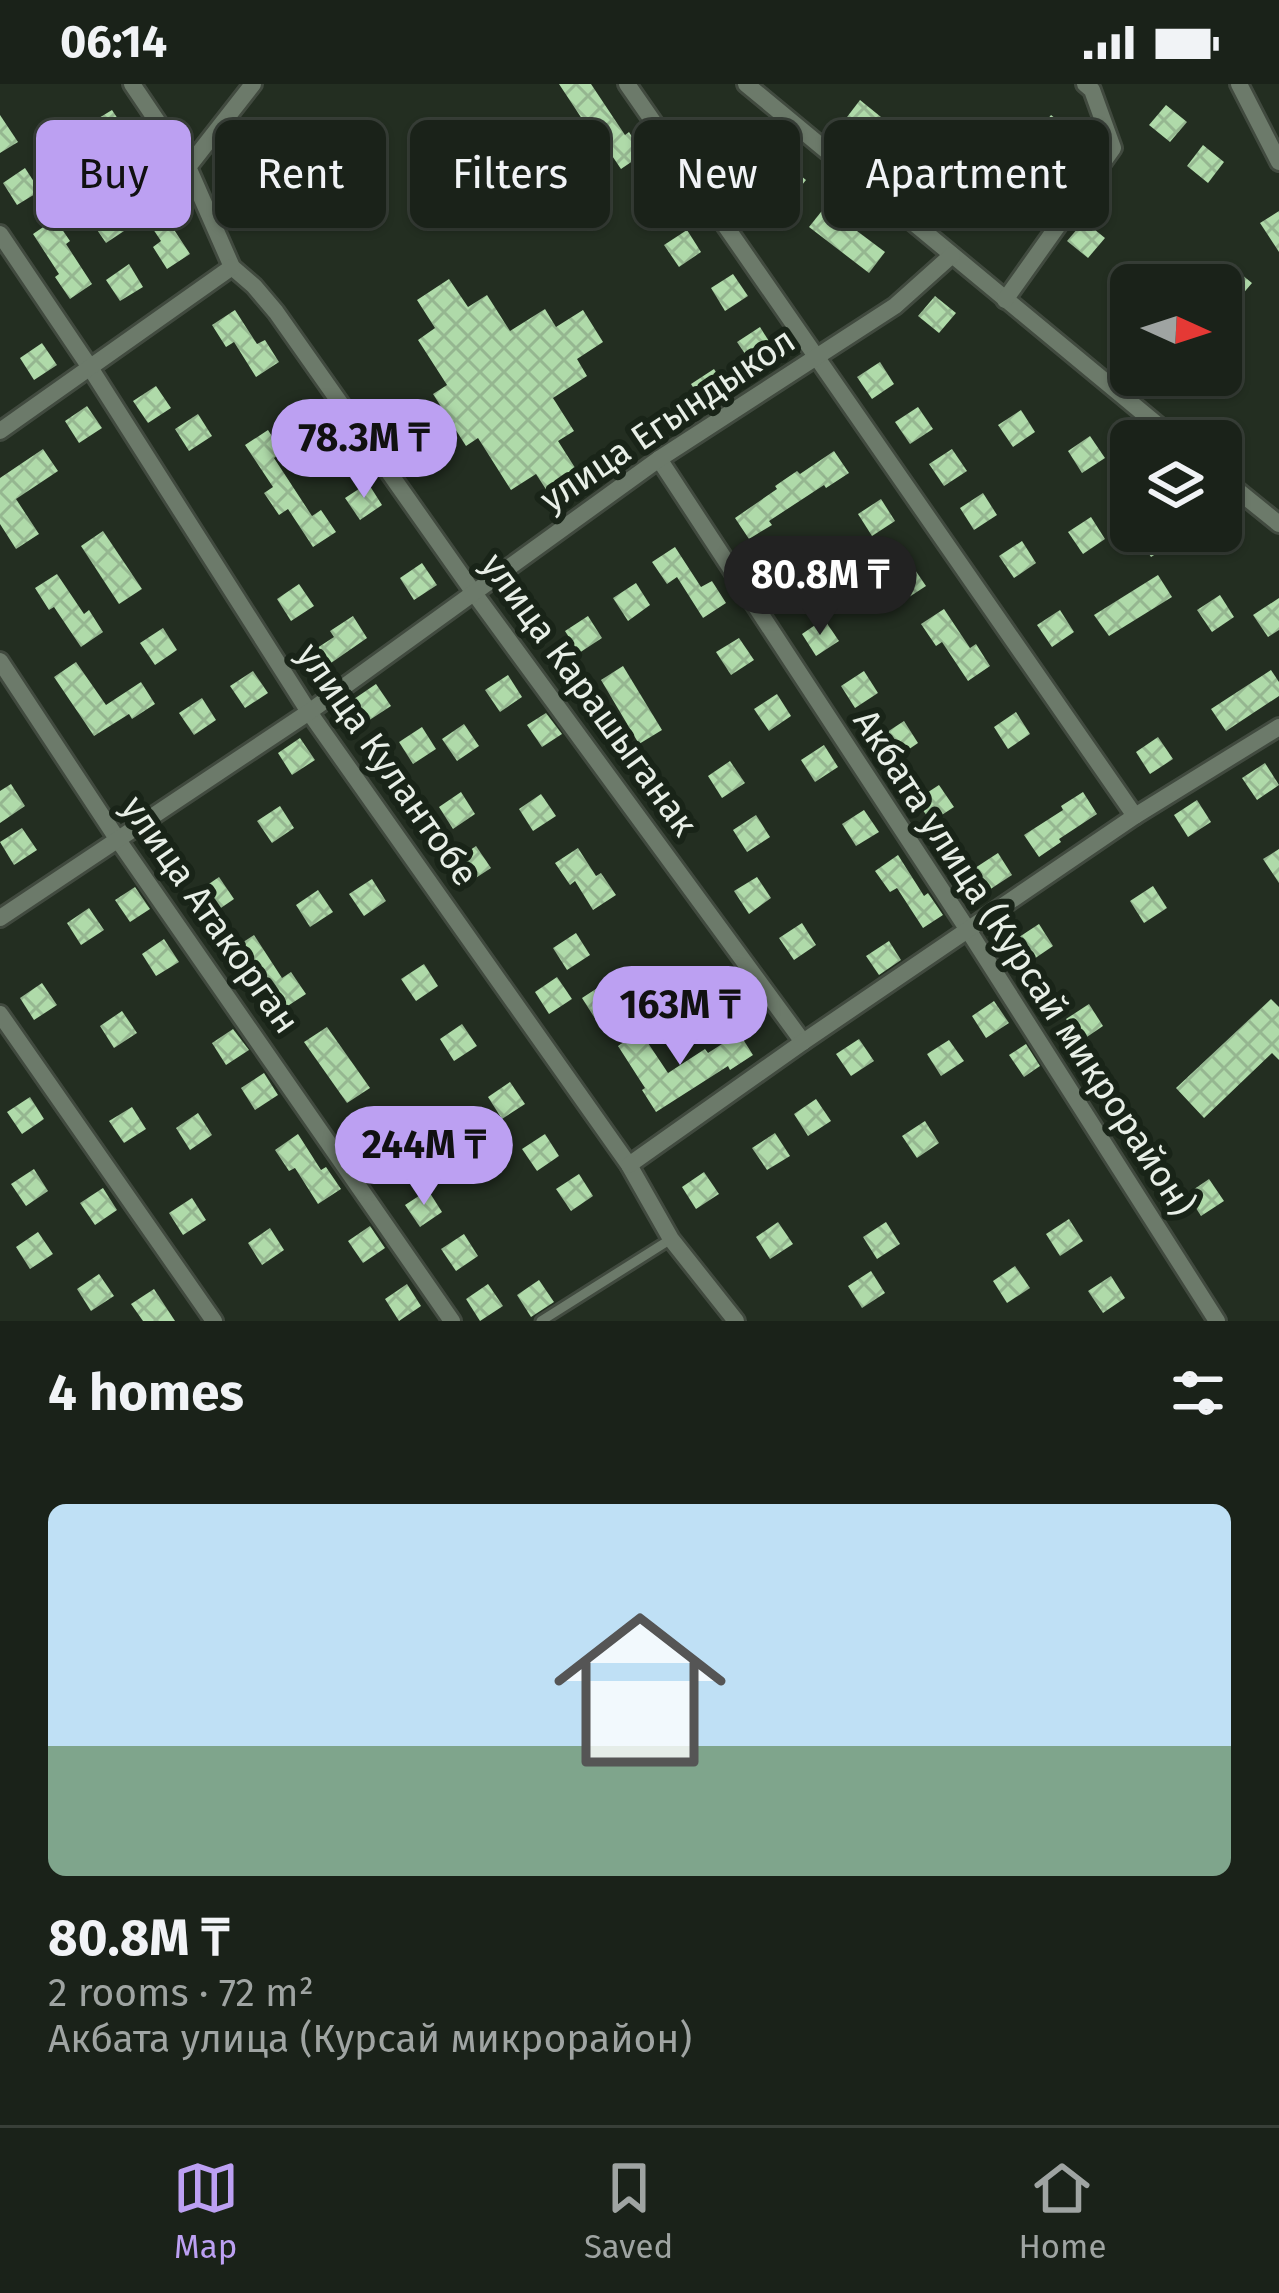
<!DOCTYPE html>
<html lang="en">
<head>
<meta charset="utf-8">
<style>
	:root { --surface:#1a2219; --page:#272f26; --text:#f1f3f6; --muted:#9fa4a2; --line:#383f38; --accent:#bca0f2 }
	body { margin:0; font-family:"Fira Sans",sans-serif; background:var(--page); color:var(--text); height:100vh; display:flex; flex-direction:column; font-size:45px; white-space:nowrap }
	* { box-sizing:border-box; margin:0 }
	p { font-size:39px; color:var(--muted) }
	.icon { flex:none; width:66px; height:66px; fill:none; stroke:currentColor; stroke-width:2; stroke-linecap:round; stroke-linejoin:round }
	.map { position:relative; height:1237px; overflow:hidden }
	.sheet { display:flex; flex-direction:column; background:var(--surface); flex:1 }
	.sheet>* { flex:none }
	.guide { position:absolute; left:36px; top:36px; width:1209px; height:108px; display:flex; gap:24px }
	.needle { width:78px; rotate:93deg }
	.tools { position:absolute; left:1110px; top:180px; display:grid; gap:24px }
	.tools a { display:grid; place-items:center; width:132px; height:132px; border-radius:18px; background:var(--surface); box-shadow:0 3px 9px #0004,0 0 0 3px var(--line); font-size:60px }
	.price { position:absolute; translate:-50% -102px; padding:0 27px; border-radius:42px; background:var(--accent); color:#111; font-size:39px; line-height:78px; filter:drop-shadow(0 3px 6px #0008) }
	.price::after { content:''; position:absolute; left:50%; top:72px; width:36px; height:27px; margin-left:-18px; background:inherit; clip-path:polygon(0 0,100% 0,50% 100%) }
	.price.active { background:#222; color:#fff }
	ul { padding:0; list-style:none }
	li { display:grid; align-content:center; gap:24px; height:636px; padding:0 48px }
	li+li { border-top:3px solid var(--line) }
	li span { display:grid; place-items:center; height:372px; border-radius:18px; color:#555 }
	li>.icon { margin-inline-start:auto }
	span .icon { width:216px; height:216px; fill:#fffc; stroke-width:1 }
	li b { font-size:51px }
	h2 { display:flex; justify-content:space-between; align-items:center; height:144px; padding:0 48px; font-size:51px }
	.tag { padding:0 42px; border-radius:18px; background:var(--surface); box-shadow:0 3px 9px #0004,0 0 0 3px var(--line); font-size:42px; line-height:108px }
	.tag.active { background:var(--accent); color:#111 }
	.status { display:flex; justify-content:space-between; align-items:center; height:84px; padding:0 60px; background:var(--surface); direction:ltr }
	.status svg { height:33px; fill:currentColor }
	.dock { display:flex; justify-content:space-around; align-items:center; height:168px; border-top:3px solid var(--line); background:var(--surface); font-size:33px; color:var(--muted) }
	.dock a { display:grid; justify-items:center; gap:6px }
	.dock .active { color:var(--accent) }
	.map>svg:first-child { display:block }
</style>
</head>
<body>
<div class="status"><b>06:14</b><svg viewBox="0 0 49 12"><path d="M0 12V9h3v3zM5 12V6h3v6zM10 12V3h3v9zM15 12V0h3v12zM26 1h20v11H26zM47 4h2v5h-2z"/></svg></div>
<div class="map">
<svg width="1279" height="1237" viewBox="0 0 1279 1237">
	<defs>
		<pattern id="building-cross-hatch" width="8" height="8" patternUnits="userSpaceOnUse" patternTransform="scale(3)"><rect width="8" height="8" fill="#afdaa9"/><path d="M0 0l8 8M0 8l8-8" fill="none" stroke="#95b690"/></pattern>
	</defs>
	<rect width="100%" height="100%" fill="#232e21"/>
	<g fill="url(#building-cross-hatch)">
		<polygon points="559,0 591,0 625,51 629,48 643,70 621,85 594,45 590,47"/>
		<polygon points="860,16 881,33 865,54 844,37"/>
		<polygon points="1166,21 1187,38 1170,58 1149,41"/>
		<polygon points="112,26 154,89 150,91 175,129 167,135 190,170 167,185 153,163 161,157 145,133 106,159 91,137 134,108 89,40"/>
		<polygon points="0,31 18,58 0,69"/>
		<polygon points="1051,31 1072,48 1056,68 1035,51"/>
		<polygon points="957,36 978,53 962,74 941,56"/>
		<polygon points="737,43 758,60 741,80 720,63"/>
		<polygon points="1203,61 1224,78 1208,99 1187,82"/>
		<polygon points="1013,76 1034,93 1017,114 996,97"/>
		<polygon points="785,79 806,96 789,117 768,100"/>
		<polygon points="25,84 40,107 17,121 3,99"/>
		<polygon points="562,98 576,120 554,135 539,113"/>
		<polygon points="825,123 885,168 869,189 809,143"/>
		<polygon points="1279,127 1279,168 1260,139"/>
		<polygon points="55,135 70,157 66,160 92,200 70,215 55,193 59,190 33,150"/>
		<polygon points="1084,137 1105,154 1088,174 1067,157"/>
		<polygon points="687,146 701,168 679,183 664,161"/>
		<polygon points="129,180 143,203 120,217 106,196"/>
		<polygon points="1231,182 1252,199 1235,219 1221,208 1221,201 1215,201"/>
		<polygon points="733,190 748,212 725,227 711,204"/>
		<polygon points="449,195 468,223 487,211 510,247 545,225 556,243 583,226 603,258 577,275 587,292 553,314 574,347 558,357 579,390 549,410 536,390 511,406 478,354 466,362 433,310 447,301 418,256 435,244 417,216"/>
		<polygon points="935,212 956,229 939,249 918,232"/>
		<polygon points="235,226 257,260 265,256 279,278 256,293 234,258 226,263 212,241"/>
		<polygon points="760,243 774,265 752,280 737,258"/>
		<polygon points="42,259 57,281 34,296 20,274"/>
		<polygon points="880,278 894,300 872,315 857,293"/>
		<polygon points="714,285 728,307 705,322 691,300"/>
		<polygon points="156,302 171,324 148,339 133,317"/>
		<polygon points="87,322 102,344 79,359 65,337"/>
		<polygon points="918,323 933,345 910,360 895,338"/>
		<polygon points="1021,326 1035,348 1013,363 998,341"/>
		<polygon points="198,330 212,352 189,367 175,345"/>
		<polygon points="268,346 282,368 274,374 312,432 321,426 336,448 313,463 288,425 279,431 264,409 273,403 245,361"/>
		<polygon points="1090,352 1105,374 1082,389 1068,367"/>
		<polygon points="43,365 58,387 16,415 39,450 16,465 0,440 0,394"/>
		<polygon points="952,365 967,387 944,402 929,380"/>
		<polygon points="834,367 849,389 826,404 824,401 769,437 772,441 749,455 735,434 777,405 775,402 797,387 800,390"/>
		<polygon points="368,399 382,421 360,436 345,414"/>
		<polygon points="983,409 997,431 974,446 960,424"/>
		<polygon points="881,415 895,437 872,452 858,430"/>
		<polygon points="1091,433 1105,455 1083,470 1068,448"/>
		<polygon points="103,447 142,505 119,520 81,462"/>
		<polygon points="1134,447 1167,447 1174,458 1151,473"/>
		<polygon points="1022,457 1036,479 1014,494 999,472"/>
		<polygon points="675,463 701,503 712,497 726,519 703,534 677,493 667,500 652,478"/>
		<polygon points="422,479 437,501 414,516 400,494"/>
		<polygon points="911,480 926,502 903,517 888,495"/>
		<polygon points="57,490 84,530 89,526 103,548 81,563 54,523 49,526 35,504"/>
		<polygon points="1158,491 1172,513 1109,552 1094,531"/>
		<polygon points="793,492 807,514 785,529 770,507"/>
		<polygon points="636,499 650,521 628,537 613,514"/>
		<polygon points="299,500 314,522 291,537 277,515"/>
		<polygon points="1220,511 1234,533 1212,548 1197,526"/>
		<polygon points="1279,514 1279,546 1268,553 1253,531"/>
		<polygon points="944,525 970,564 976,560 990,582 968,597 942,558 936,562 921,540"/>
		<polygon points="1060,526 1074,548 1052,563 1037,541"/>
		<polygon points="353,532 367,554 331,579 334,584 312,599 297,577 334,553 330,547"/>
		<polygon points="588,532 602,554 579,569 565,547"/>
		<polygon points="824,535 839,557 816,572 802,550"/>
		<polygon points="163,544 177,566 155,581 140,559"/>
		<polygon points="739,554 754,576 731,591 716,568"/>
		<polygon points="76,578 106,621 141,598 155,620 132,635 129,630 94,652 54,593"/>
		<polygon points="623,582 662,646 639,660 601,596"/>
		<polygon points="1271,586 1279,598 1279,612 1226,647 1211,625"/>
		<polygon points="253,587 268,609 245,624 230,602"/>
		<polygon points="864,587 878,609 855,624 841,602"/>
		<polygon points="508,591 522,613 500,628 485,606"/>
		<polygon points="376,600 391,622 368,637 354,615"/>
		<polygon points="777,610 791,632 769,647 754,625"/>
		<polygon points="202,614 216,636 194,651 179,629"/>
		<polygon points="1016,628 1030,650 1008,665 994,643"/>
		<polygon points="546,629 562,650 542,663 527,641"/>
		<polygon points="904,637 918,659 896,674 881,652"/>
		<polygon points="464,640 479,662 457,677 442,655"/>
		<polygon points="422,643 436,665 413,680 399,658"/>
		<polygon points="1158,653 1173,675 1150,690 1136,668"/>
		<polygon points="300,654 315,676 292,691 278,669"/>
		<polygon points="824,661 838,683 815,698 801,676"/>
		<polygon points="730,677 745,699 722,714 708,692"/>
		<polygon points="1265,679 1279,701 1257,716 1242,694"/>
		<polygon points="11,700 25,722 0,739 0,707"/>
		<polygon points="939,701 954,723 931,738 916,716"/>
		<polygon points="461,708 475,730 453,745 439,723"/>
		<polygon points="1083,708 1097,730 1059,755 1061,758 1039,773 1024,751 1063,726 1061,722"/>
		<polygon points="541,710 556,732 533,747 519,725"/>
		<polygon points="1197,716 1211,738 1188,753 1174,731"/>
		<polygon points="280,722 294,744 272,759 257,737"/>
		<polygon points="864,726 879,748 856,762 842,740"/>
		<polygon points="756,731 770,753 747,768 733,746"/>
		<polygon points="22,744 37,766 14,781 0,758"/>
		<polygon points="476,762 491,784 468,799 454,777"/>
		<polygon points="578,764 596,792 601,789 616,811 593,826 575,797 570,801 555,779"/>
		<polygon points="1279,765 1279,799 1263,775"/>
		<polygon points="998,769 1012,791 989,806 975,784"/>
		<polygon points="898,771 924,812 928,809 943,831 923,844 897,804 890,808 875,787"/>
		<polygon points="219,793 234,815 212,830 197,808"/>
		<polygon points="757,793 771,814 749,830 734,807"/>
		<polygon points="372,795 386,817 364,832 349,810"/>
		<polygon points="1153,802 1167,824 1144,839 1130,817"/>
		<polygon points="135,803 150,825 130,838 115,816"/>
		<polygon points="318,806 333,828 310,843 296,821"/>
		<polygon points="89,824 104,846 81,861 67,839"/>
		<polygon points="802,839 816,861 794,876 779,854"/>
		<polygon points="1039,840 1053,862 1031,877 1016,855"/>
		<polygon points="576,849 590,871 567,886 553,864"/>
		<polygon points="254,851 282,894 291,888 306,910 283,925 255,882 245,888 231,866"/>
		<polygon points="164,855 179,878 156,892 142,870"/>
		<polygon points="889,857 901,876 879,891 866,872"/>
		<polygon points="424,880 438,902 416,917 401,895"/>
		<polygon points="646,886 660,908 638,923 631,913 596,936 582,914 605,899 611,909"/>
		<polygon points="557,893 572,915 549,930 535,908"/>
		<polygon points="42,899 57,921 34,936 20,914"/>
		<polygon points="1271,915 1279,923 1279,976 1272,969 1204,1034 1176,1004"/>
		<polygon points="994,917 1009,939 986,954 972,932"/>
		<polygon points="1089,920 1103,942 1081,957 1066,935"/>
		<polygon points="122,927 137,949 114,964 100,942"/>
		<polygon points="462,940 477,962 454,977 440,955"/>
		<polygon points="327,943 370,1004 347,1019 304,958"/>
		<polygon points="233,945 249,966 226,981 212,959"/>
		<polygon points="640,947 668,989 705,965 708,969 739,949 753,971 730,986 728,982 656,1028 642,1006 645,1004 618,962"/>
		<polygon points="859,955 874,977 851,992 836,970"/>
		<polygon points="949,956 964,977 941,992 927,970"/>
		<polygon points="1026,960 1040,982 1024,993 1009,971"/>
		<polygon points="264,989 278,1011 255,1026 241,1004"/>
		<polygon points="510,998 525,1020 502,1035 488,1013"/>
		<polygon points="30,1013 44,1035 22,1050 7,1028"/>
		<polygon points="816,1015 831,1037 808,1052 794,1030"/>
		<polygon points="132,1023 146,1045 124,1059 109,1037"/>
		<polygon points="198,1029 212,1051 190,1066 176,1044"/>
		<polygon points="925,1037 939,1059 917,1074 902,1052"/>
		<polygon points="775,1049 790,1072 767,1086 752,1064"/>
		<polygon points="298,1050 321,1086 326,1083 341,1105 318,1120 295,1084 289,1087 275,1066"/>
		<polygon points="545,1050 559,1072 537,1087 522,1065"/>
		<polygon points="34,1085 48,1107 26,1122 11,1100"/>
		<polygon points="704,1088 719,1110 696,1125 682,1103"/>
		<polygon points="579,1090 593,1112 571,1127 556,1105"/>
		<polygon points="1209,1095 1224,1117 1201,1132 1187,1110"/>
		<polygon points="103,1104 117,1126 95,1141 80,1119"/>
		<polygon points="428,1106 442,1128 420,1143 405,1121"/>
		<polygon points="192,1114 206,1136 183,1151 169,1129"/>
		<polygon points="1069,1135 1083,1157 1060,1172 1046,1150"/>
		<polygon points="778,1138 793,1160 770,1175 756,1153"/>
		<polygon points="886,1138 900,1160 877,1175 863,1153"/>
		<polygon points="370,1142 385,1164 363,1179 348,1157"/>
		<polygon points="270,1144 284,1166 262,1181 248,1159"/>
		<polygon points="38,1148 53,1170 30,1185 16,1163"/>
		<polygon points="464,1150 478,1172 456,1187 441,1165"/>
		<polygon points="1015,1182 1030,1204 1007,1219 993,1197"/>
		<polygon points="871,1187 885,1209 862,1224 848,1202"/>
		<polygon points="99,1190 114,1212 91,1227 77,1205"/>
		<polygon points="1111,1192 1125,1214 1103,1229 1088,1207"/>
		<polygon points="539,1196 554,1218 531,1233 517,1211"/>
		<polygon points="407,1200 421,1222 399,1237 385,1215"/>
		<polygon points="488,1200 503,1222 480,1237 466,1215"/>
		<polygon points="154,1205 175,1237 143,1237 131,1220"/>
	</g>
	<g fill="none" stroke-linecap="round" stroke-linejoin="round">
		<defs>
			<polyline id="lane" points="541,1237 671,1155"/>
			<g id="street">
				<polyline points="132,0 188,83 232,183 254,202 276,228 474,509 803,958"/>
				<polyline points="627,0 1135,732"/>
				<polyline points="746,0 1177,357"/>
				<polyline points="1239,0 1279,78"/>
				<polyline points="188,83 253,0"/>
				<polyline points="0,150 89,282 309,628 629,1081 671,1155 736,1237"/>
				<polyline points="1005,216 1113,64 1092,6 1085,0"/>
				<polyline points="0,347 232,183"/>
				<polyline points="659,375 968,846 1217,1237"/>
				<polyline points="1221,393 1279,440"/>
				<polyline points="0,577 118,756 452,1237"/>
				<polyline points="0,834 309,628 659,375 895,222 952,171"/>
				<polyline points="0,930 214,1237"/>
				<polyline points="629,1081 803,958 1135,732 1279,643"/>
			</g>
		</defs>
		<use href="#lane" stroke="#414a3f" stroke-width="15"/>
		<use href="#street" stroke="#414a3f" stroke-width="22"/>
		<use href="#lane" stroke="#6c7a6a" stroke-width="9"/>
		<use href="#street" stroke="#6c7a6a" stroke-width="16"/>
	</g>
	<g text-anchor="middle" stroke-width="12" stroke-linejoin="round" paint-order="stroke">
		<g font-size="36" fill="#e8efe7" stroke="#192418">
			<text transform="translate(667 335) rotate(-34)" y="13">улица Егындыкол</text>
			<text transform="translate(590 610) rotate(54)" y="13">улица Карашыганак</text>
			<text transform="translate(388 680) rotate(55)" y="13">улица Кулантобе</text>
			<text transform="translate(211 830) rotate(55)" y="13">улица Атакорган</text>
			<text transform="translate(1025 878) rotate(57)" y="13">Акбата улица (Курсай микрорайон)</text>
		</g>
	</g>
</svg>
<div class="tools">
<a><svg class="needle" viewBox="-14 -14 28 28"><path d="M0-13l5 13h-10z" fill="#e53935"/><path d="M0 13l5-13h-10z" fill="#9fa4a2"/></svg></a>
<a><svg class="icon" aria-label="layers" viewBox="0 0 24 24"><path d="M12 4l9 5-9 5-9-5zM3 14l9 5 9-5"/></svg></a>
</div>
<b class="price" style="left:364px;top:417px">78.3M ₸</b>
<b class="price active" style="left:820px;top:554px">80.8M ₸</b>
<b class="price" style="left:680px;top:984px">163M ₸</b>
<b class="price" style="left:424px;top:1124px">244M ₸</b>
<div class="guide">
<a class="tag active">Buy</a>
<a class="tag">Rent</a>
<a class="tag">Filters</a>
<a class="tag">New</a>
<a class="tag">Apartment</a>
</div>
</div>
<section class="sheet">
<h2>4 homes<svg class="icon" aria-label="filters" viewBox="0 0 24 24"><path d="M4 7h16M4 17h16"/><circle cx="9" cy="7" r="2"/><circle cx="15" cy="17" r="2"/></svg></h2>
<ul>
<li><span style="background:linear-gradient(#bfe0f5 65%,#7fa58c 0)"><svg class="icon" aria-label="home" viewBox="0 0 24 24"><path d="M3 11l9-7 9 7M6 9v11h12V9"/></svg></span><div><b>80.8M ₸</b><p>2 rooms · 72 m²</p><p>Акбата улица (Курсай микрорайон)</p></div></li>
</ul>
</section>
<nav class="dock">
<a class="active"><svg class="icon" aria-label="map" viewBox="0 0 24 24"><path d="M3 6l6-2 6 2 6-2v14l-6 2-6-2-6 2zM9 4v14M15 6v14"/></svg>Map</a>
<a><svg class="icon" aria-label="saved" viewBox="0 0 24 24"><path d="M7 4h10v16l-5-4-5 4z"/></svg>Saved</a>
<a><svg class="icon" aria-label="home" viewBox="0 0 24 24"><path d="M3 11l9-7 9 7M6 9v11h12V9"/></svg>Home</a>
</nav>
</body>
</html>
